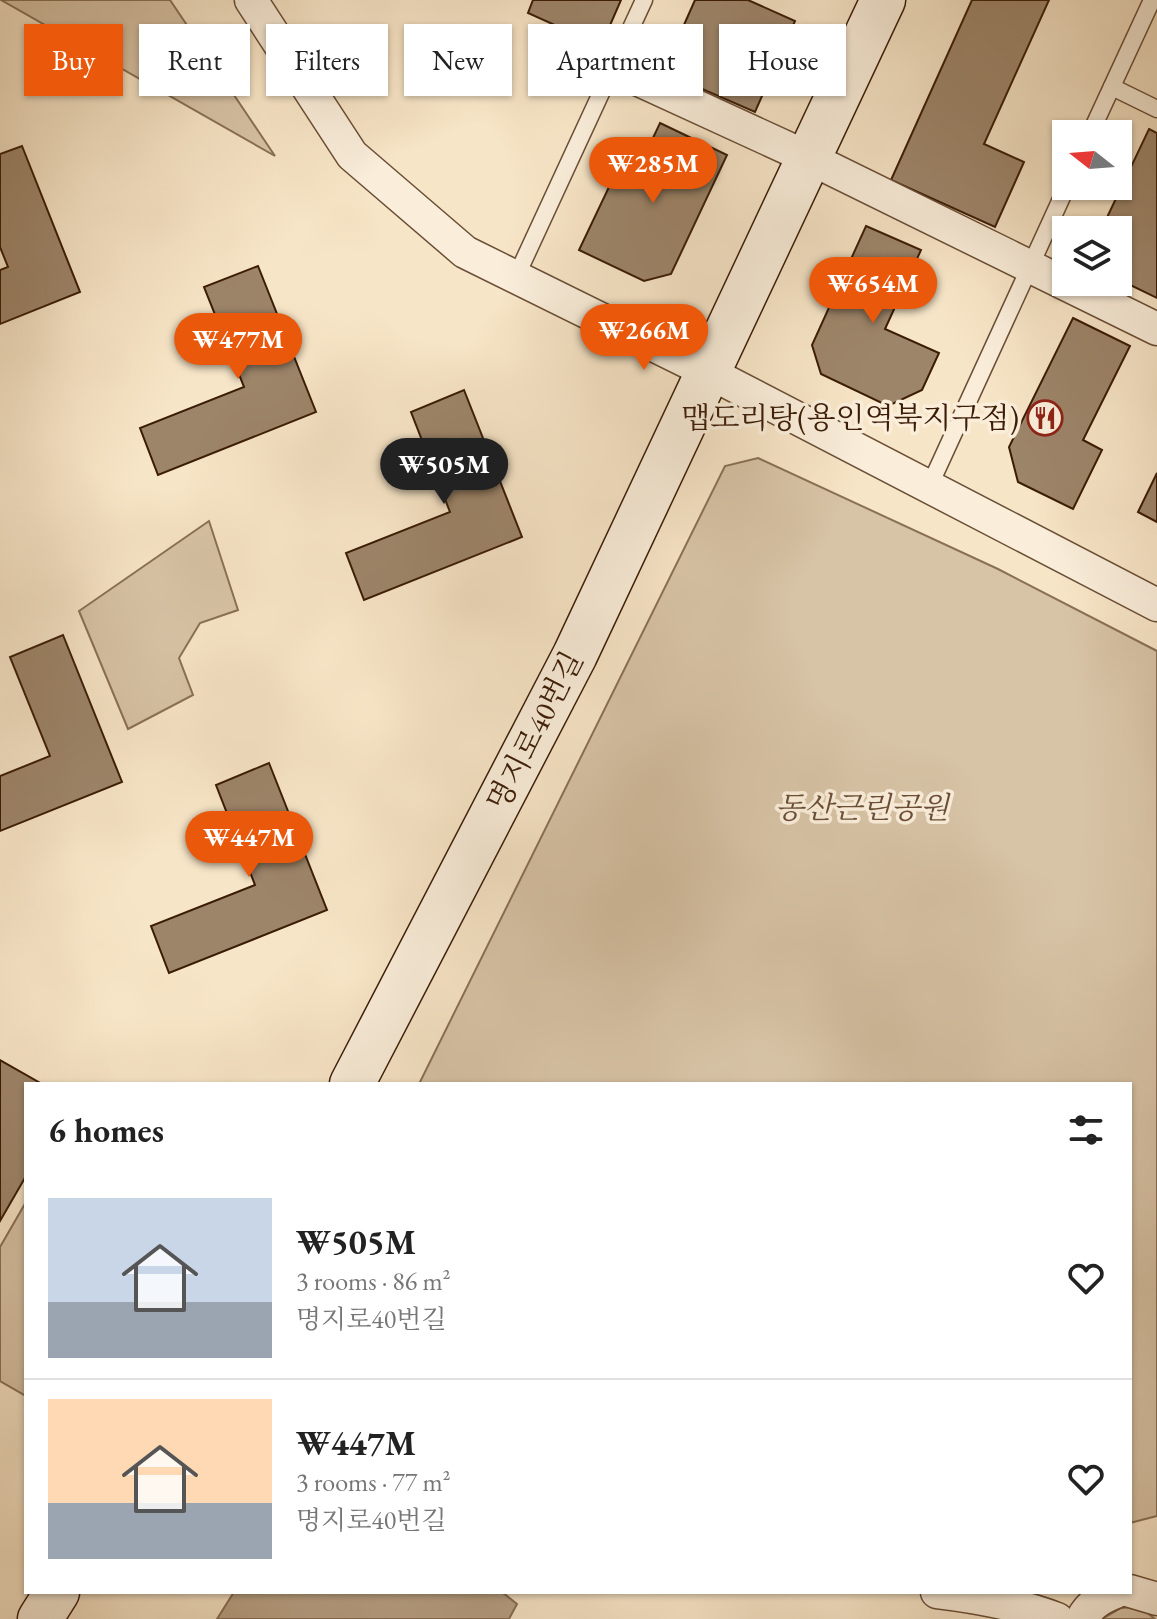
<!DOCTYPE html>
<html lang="en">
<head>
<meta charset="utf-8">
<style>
	:root { --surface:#fff; --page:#f6f6f6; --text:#222; --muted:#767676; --line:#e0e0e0; --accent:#ea580c }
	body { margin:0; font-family:"EB Garamond","Noto Serif KR",serif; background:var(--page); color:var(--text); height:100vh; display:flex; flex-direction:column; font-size:30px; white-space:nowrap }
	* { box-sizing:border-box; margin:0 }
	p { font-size:26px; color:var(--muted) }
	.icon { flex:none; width:44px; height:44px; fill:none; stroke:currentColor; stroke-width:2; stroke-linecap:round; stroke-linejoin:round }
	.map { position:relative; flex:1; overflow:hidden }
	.side { position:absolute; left:24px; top:1082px; width:1108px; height:512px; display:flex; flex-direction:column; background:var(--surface); border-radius:0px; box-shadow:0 2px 6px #0004 }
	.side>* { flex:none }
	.top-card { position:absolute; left:24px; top:24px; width:1110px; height:72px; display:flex; gap:16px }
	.needle { width:52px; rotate:287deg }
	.buttons { position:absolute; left:1052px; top:120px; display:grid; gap:16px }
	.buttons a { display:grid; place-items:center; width:80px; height:80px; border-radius:0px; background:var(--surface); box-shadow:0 2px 6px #0004; font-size:40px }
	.price { position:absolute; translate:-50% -68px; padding:0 18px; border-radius:28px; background:var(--accent); color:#fff; font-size:26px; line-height:52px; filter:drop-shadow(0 2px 4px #0008) }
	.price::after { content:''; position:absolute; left:50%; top:48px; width:24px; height:18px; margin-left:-12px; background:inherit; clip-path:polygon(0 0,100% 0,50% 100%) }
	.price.selected { background:#222; color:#fff }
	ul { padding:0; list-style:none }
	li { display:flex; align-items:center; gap:24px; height:200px; padding:0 24px }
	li+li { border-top:2px solid var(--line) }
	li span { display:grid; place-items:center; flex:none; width:224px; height:160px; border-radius:0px; color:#555 }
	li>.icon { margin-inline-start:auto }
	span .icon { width:96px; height:96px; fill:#fffc; stroke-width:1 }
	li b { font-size:34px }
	h2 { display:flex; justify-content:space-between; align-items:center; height:96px; padding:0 24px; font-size:34px }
	.chip { padding:0 28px; border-radius:0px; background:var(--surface); box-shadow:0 2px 6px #0004; font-size:28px; line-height:72px }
	.chip.selected { background:var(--accent); color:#fff }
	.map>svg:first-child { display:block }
</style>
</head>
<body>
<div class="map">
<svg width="1157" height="1619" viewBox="0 0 1157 1619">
	<rect width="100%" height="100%" fill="#f7e5c7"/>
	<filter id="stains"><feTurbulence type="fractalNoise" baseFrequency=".0025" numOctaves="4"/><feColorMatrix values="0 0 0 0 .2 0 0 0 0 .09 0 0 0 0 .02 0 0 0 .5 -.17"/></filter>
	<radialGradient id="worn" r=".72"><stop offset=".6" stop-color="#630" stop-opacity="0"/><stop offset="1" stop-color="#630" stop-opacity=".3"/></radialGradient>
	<g fill="#d7c3a6" stroke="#897056" stroke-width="2">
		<polygon points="1,0 170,0 275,156"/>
		<polygon points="758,458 998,569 1157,651 1157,1516 1130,1523 1130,1084 419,1084 725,466"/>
		<polygon points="209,521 238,610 200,623 179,658 193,695 128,729 79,611"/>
		<polygon points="26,1202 26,1396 0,1381 0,1247"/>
		<polygon points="1133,1607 1145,1611 1155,1619 1102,1619 1121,1608"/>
	</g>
	<polygon fill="#b7a185" stroke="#856c52" stroke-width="2" points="234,1592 502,1592 517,1604 509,1619 217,1619"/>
	<g fill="#9d856a" stroke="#3b1c06" stroke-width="2">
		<polygon points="533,0 621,0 601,46 528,13"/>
		<polygon points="695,0 748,0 795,21 755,112 663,72"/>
		<polygon points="972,0 1049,0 984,144 1024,162 995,227 891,180"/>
		<polygon points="660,123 727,155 671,274 644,281 579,250 628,147 645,155"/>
		<polygon points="1149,129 1157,133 1157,298 1118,279 1118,230 1101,230"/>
		<polygon points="22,146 80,292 0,324 0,270 8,267 0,247 0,154"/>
		<polygon points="866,226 921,250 885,329 939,353 922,390 888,406 821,374 812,345"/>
		<polygon points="258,266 316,412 158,475 140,428 244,387 204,287"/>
		<polygon points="1073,318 1130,346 1083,440 1102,450 1073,509 1018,482 1009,447"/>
		<polygon points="464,390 522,537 364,600 346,553 450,512 411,412"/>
		<polygon points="1157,473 1157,522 1138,512"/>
		<polygon points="63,635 122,782 0,831 0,776 50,756 10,657"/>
		<polygon points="269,763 327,910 169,973 151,926 255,885 216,785"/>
		<polygon points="0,1060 42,1084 26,1084 26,1176 0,1221"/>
	</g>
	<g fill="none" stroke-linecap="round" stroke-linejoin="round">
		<defs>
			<g id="lane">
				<polyline points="1112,87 1157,109"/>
				<polyline points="1090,134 1152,0"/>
				<polyline points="516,277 644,0"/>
				<polyline points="929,487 1067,186"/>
			</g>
			<g id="street">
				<polyline points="251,0 352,155 465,252 708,372 1157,605"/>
				<polyline points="613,68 809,158 1157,329"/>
				<polyline points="1130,1591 1157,1599"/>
				<path d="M937,1592C979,1597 1018,1604 1057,1619"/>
				<path d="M1082,1619C1090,1604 1101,1598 1116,1592"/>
			</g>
			<g id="secondary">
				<polyline points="352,1084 575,655 883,0"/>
				<polyline points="40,1619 57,1592"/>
			</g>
		</defs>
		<use href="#lane" stroke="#6a4e36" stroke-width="19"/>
		<use href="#street" stroke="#6a4e36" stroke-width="35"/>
		<use href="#secondary" stroke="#3b1c06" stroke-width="47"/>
		<use href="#lane" stroke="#faeedb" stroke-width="16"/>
		<use href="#street" stroke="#faeedb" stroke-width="32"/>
		<use href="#secondary" stroke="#faeedb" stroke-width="44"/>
	</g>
	<defs>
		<symbol id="restaurant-ring" viewBox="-11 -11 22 22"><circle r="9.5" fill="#faeedb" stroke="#8f2418" stroke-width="1.5"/><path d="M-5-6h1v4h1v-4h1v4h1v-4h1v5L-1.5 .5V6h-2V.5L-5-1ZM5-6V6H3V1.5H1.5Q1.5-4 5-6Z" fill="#8f2418"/></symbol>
	</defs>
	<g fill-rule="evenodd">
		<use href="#restaurant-ring" x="1025" y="398" width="40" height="40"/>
	</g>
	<g text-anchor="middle" stroke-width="7" stroke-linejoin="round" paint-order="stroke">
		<g font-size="30" fill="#3b1c06" stroke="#faeedb" text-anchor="end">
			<text x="1019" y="428">맵도리탕(용인역북지구점)</text>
		</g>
		<g font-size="30" fill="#3b1c06" stroke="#faeedb">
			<text transform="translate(535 731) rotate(-63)" y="10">명지로40번길</text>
		</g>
		<g font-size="30" font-style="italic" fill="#6a4e36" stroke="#faeedb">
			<text x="862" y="818">동산근린공원</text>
		</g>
	</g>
	<rect width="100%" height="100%" filter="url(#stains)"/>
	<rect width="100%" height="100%" fill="url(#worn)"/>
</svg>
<div class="buttons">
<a><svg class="needle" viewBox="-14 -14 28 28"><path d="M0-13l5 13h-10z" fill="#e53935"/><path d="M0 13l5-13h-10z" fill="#767676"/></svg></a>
<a><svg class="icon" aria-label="layers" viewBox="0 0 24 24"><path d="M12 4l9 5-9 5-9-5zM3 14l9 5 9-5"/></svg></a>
</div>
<b class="price" style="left:653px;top:205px">₩285M</b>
<b class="price" style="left:873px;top:325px">₩654M</b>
<b class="price" style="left:644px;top:372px">₩266M</b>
<b class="price" style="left:238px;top:381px">₩477M</b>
<b class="price selected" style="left:444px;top:506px">₩505M</b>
<b class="price" style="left:249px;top:879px">₩447M</b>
<div class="top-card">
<a class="chip selected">Buy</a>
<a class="chip">Rent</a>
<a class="chip">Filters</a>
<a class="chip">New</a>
<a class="chip">Apartment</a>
<a class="chip">House</a>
</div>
<section class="side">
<h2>6 homes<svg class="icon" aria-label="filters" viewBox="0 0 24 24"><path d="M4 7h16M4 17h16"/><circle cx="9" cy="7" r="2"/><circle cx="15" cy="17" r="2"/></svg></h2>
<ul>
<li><span style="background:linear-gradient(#c9d6e8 65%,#9aa5b1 0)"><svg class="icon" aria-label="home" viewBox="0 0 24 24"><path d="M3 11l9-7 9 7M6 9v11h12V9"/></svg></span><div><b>₩505M</b><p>3 rooms · 86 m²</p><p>명지로40번길</p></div><svg class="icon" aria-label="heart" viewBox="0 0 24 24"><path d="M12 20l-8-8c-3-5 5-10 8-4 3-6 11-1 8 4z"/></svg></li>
<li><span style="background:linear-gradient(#ffd9b3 65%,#9aa5b1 0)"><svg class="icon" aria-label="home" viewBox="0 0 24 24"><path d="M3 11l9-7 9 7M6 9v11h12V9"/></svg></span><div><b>₩447M</b><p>3 rooms · 77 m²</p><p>명지로40번길</p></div><svg class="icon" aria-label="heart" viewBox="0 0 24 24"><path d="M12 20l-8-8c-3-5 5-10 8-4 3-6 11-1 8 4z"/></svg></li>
</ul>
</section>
</div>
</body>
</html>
